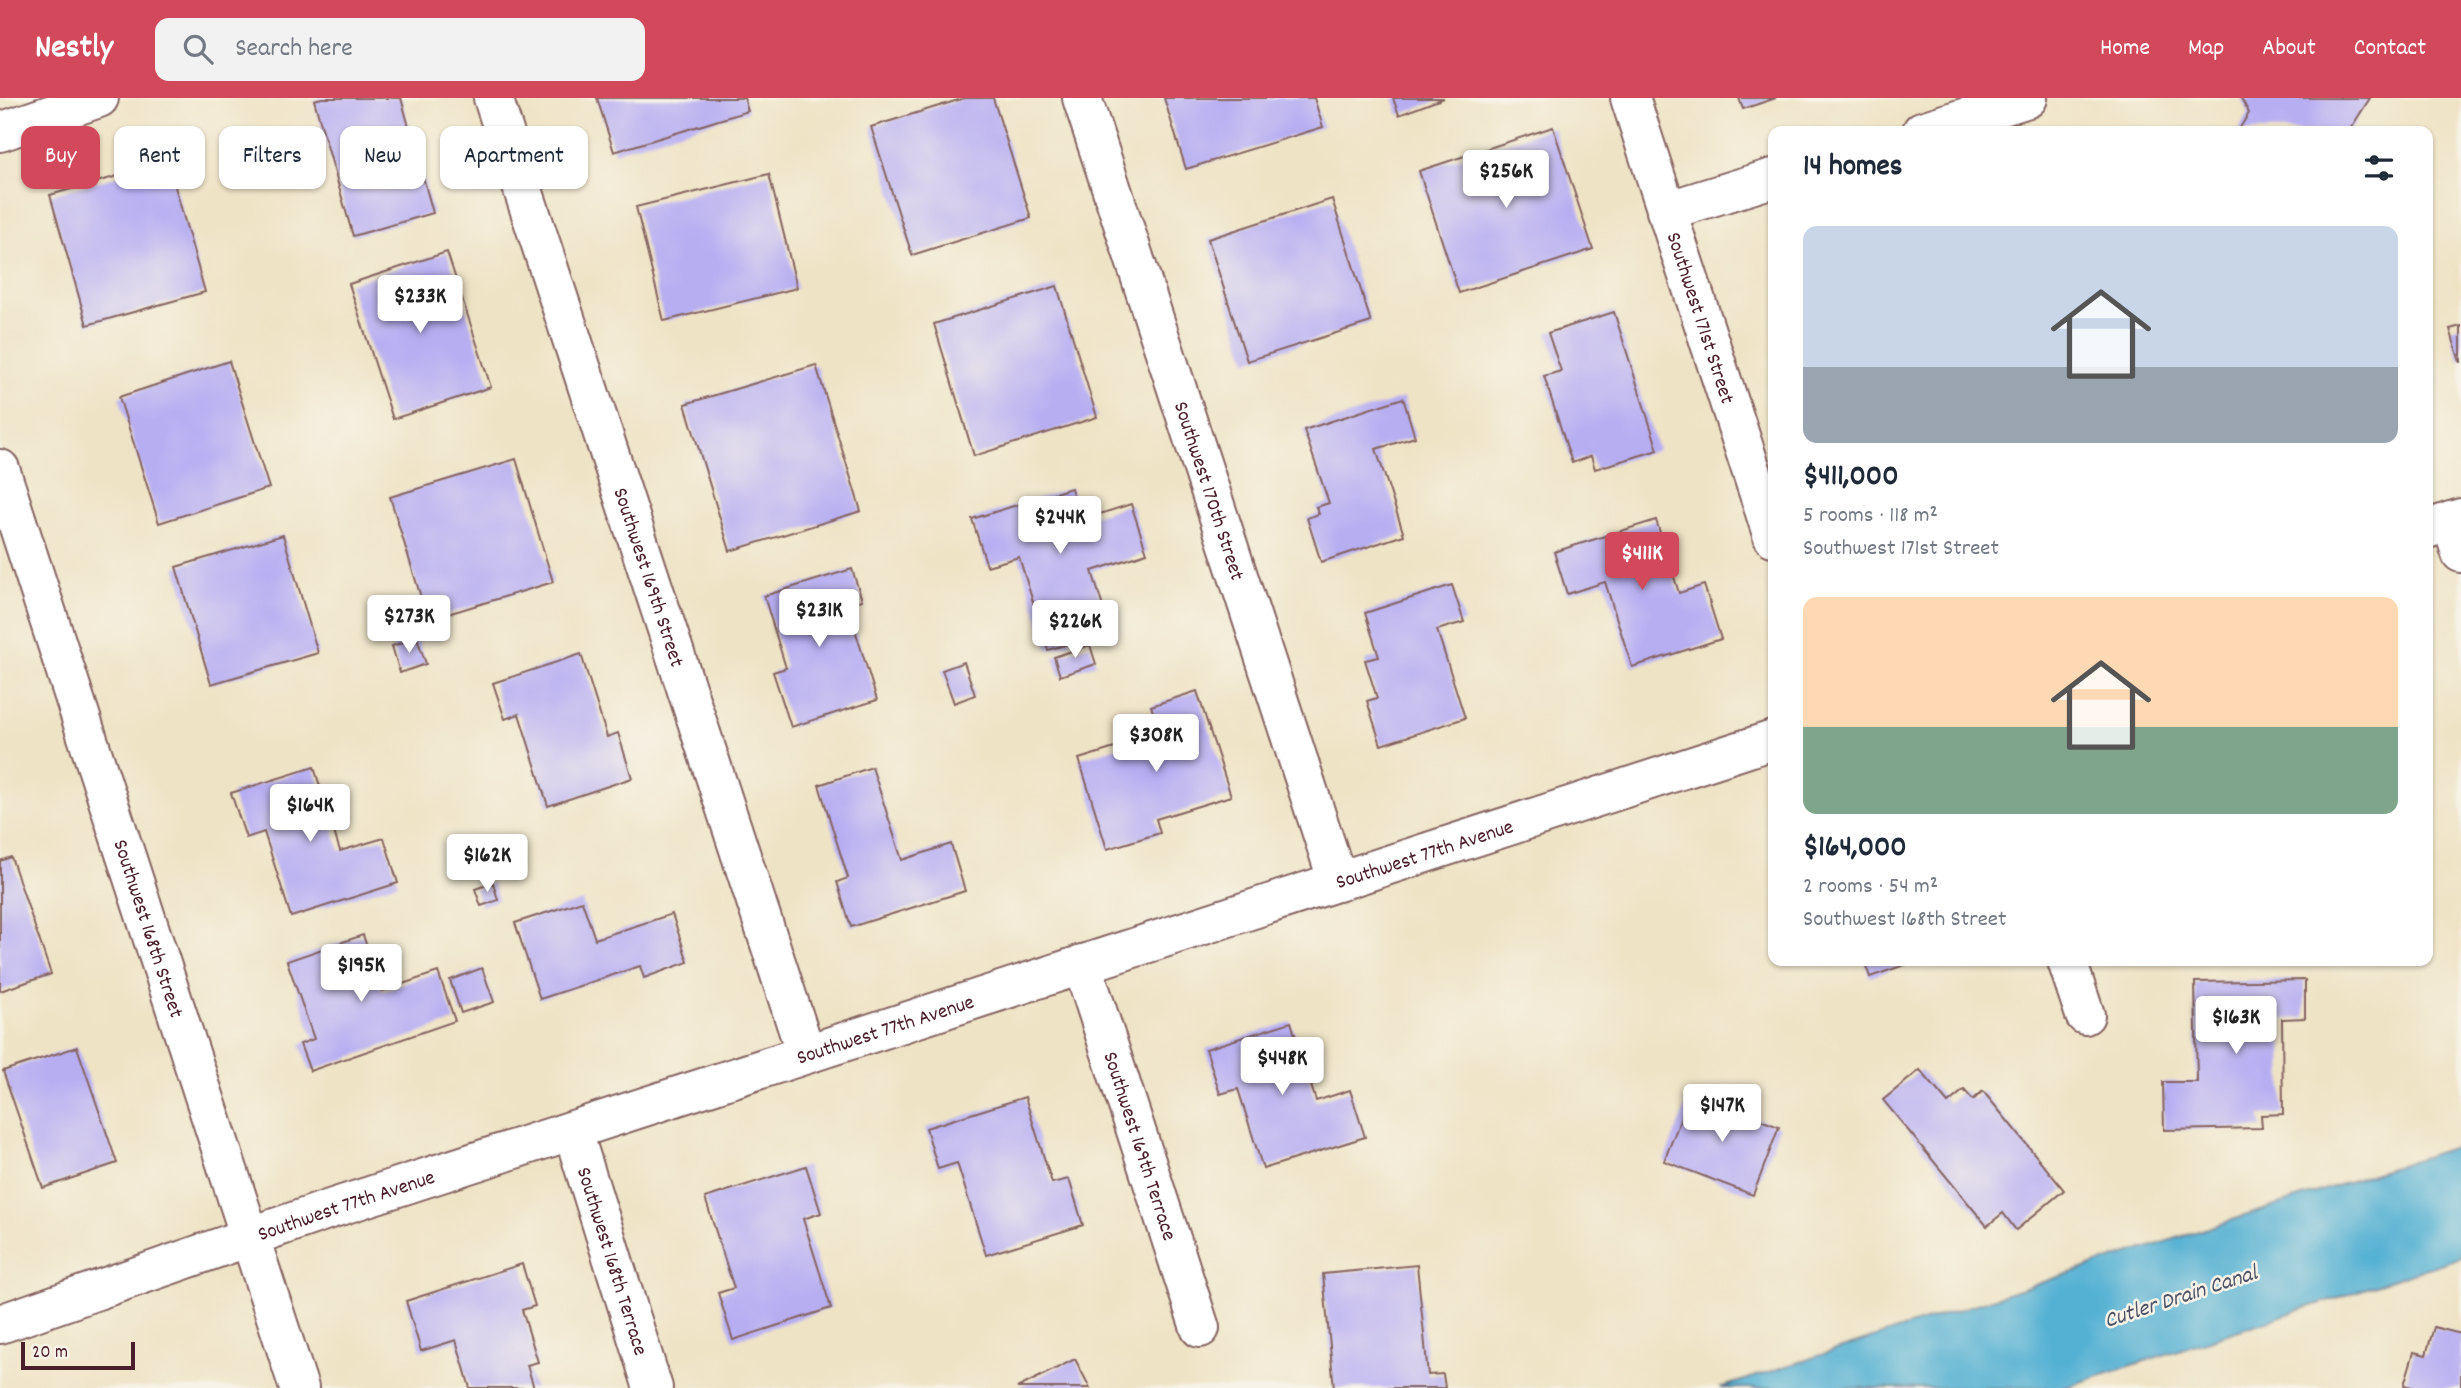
<!DOCTYPE html>
<html lang="en">
<head>
<meta charset="utf-8">
<style>
	:root { --surface:#fff; --page:#f2f2f3; --text:#1f2937; --muted:#747a83; --accent:#d1495b }
	body { margin:0; font-family:Dekko,sans-serif; background:var(--page); color:var(--text); height:100vh; display:flex; flex-direction:column; font-size:26px; white-space:nowrap }
	* { box-sizing:border-box; margin:0 }
	p { font-size:23px; color:var(--muted) }
	.icon { flex:none; width:38px; height:38px; fill:none; stroke:currentColor; stroke-width:2; stroke-linecap:round; stroke-linejoin:round }
	.map { position:relative; flex:1; overflow:hidden }
	.drawer { position:absolute; left:1768px; top:28px; width:665px; height:840px; display:flex; flex-direction:column; background:var(--surface); border-radius:14px; box-shadow:0 2px 5px #0004 }
	.drawer>* { flex:none }
	.guide { position:absolute; left:21px; top:28px; width:665px; height:63px; display:flex; gap:14px }
	.scale { position:absolute; left:21px; bottom:18px; width:114px; box-sizing:border-box; padding-left:7px; border:4px solid #4a1f2b; border-top:0; font-size:19px; line-height:24px; white-space:nowrap; color:#4a1f2b; -webkit-text-stroke:5px #f7f3e8; paint-order:stroke }
	.price { position:absolute; translate:-50% -60px; padding:0 16px; border-radius:7px; background:#fff; color:#222; font-size:23px; line-height:46px; filter:drop-shadow(0 2px 4px #0008) }
	.price::after { content:''; position:absolute; left:50%; top:42px; width:21px; height:16px; margin-left:-10px; background:inherit; clip-path:polygon(0 0,100% 0,50% 100%) }
	.price.selected { background:var(--accent); color:#fff }
	ul { padding:0; list-style:none }
	li { display:grid; align-content:center; gap:14px; height:371px; padding:0 35px }
	li span { display:grid; place-items:center; height:217px; border-radius:14px; color:#555 }
	li>.icon { margin-inline-start:auto }
	span .icon { width:126px; height:126px; fill:#fffc; stroke-width:1 }
	li b { font-size:30px }
	h2 { display:flex; justify-content:space-between; align-items:center; height:84px; padding:0 35px; font-size:30px }
	.chip { padding:0 24px; border-radius:14px; background:var(--surface); box-shadow:0 2px 5px #0004; font-size:24px; line-height:63px }
	.chip.selected { background:var(--accent); color:#fff }
	header { display:flex; align-items:center; gap:42px; box-sizing:border-box; height:98px; padding:0 35px; background:var(--accent); color:#fff }
	header strong { font-size:33px }
	nav { display:flex; gap:38px; margin-inline-start:auto; font-size:24px }
	.search { width:490px; height:63px; background:var(--page); display:flex; align-items:center; gap:18px; box-sizing:border-box; padding:0 24px; border-radius:14px; color:var(--muted); font-size:26px }
	.map>svg:first-child { display:block }
</style>
</head>
<body>
<header>
<strong>Nestly</strong>
<div class="search"><svg class="icon" aria-label="search" viewBox="0 0 24 24"><circle cx="10" cy="10" r="6"/><path d="M15 15l6 6"/></svg>Search here</div>
<nav><a>Home</a><a>Map</a><a>About</a><a>Contact</a></nav>
</header>
<div class="map">
<svg width="2461" height="1290" viewBox="0 0 2461 1290">
	<rect width="100%" height="100%" fill="#f7f3e8"/>
	<filter id="ink" filterUnits="userSpaceOnUse"><feTurbulence type="fractalNoise" baseFrequency=".0143" numOctaves="2"/><feDisplacementMap in="SourceGraphic" scale="14" xChannelSelector="R" yChannelSelector="G"/><feConvolveMatrix kernelMatrix="1 2 1 2 8 2 1 2 1" color-interpolation-filters="sRGB"/></filter>
	<filter id="wash" filterUnits="userSpaceOnUse"><feTurbulence type="fractalNoise" baseFrequency=".00686" numOctaves="4" result="noise"/><feDisplacementMap in="SourceGraphic" scale="28" xChannelSelector="R" yChannelSelector="G"/><feGaussianBlur stdDeviation="1.57" result="paint"/><feColorMatrix in="noise" values="0 0 0 0 0 0 0 0 0 0 0 0 0 0 0 0 0 1.4 0 .05"/><feComposite in="paint" operator="in"/></filter>
	<g filter="url(#wash)">
		<rect width="100%" height="100%" fill="#efe3c5"/>
		<polygon fill="#55b1d3" stroke="#50687f" stroke-width="2" points="2461,1047 2461,1159 2063,1290 1720,1290"/>
		<g id="blocks">
			<g fill="#b7aef2">
				<polygon points="322,0 401,0 433,115 353,138 314,2"/>
				<polygon points="597,0 744,0 748,13 614,54"/>
				<polygon points="965,0 993,0 1031,120 912,157 871,29"/>
				<polygon points="1164,0 1314,0 1323,29 1186,71"/>
				<polygon points="1393,0 1444,0 1399,17"/>
				<polygon points="1739,0 1776,0 1743,11"/>
				<polygon points="2241,0 2370,0 2349,33 2238,33 2249,15"/>
				<polygon points="1553,29 1593,151 1459,195 1419,73"/>
				<polygon points="168,64 205,194 87,227 50,97"/>
				<polygon points="769,76 797,190 664,223 636,109"/>
				<polygon points="1332,101 1371,224 1247,263 1208,141"/>
				<polygon points="447,154 491,289 393,321 349,186"/>
				<polygon points="1057,188 1097,319 974,358 934,226"/>
				<polygon points="1614,214 1658,352 1595,371 1591,358 1572,365 1544,278 1561,273 1548,235"/>
				<polygon points="2461,228 2461,264 2460,264 2450,231"/>
				<polygon points="229,263 269,390 159,425 119,299"/>
				<polygon points="816,267 861,413 730,453 685,306"/>
				<polygon points="1403,300 1415,339 1376,351 1404,437 1321,464 1307,420 1319,416 1316,409 1329,405 1304,332"/>
				<polygon points="516,361 553,484 428,522 390,399"/>
				<polygon points="1071,390 1081,422 1131,406 1147,455 1092,473 1106,519 1067,532 1071,545 1048,552 1019,459 987,468 972,421"/>
				<polygon points="1656,422 1679,495 1704,487 1721,541 1632,569 1605,484 1567,496 1554,454"/>
				<polygon points="283,437 318,555 211,586 176,469"/>
				<polygon points="852,471 862,502 847,506 877,602 791,629 773,574 786,570 764,498"/>
				<polygon points="1452,487 1464,524 1437,532 1465,620 1381,647 1367,603 1377,600 1365,562 1379,559 1365,515"/>
				<polygon points="417,540 426,566 400,575 392,548"/>
				<polygon points="1090,547 1096,566 1060,578 1054,559"/>
				<polygon points="581,556 607,639 618,635 632,680 548,708 519,616 505,621 493,585"/>
				<polygon points="964,564 975,597 954,605 942,572"/>
				<polygon points="1197,593 1231,698 1156,721 1160,735 1107,751 1079,661 1160,636 1151,608"/>
				<polygon points="314,669 340,753 384,740 398,785 291,819 264,734 246,740 231,695"/>
				<polygon points="872,669 902,762 951,746 965,793 851,829 837,784 848,780 819,687"/>
				<polygon points="11,759 51,876 0,893 0,763"/>
				<polygon points="493,785 498,802 481,808 475,791"/>
				<polygon points="582,803 595,841 672,816 688,864 644,880 640,868 540,901 515,825"/>
				<polygon points="363,837 382,893 438,874 455,923 310,973 300,946 314,941 287,863"/>
				<polygon points="1864,863 1916,863 1870,879"/>
				<polygon points="482,870 494,904 461,915 450,882"/>
				<polygon points="2305,882 2305,920 2282,921 2283,1016 2261,1017 2262,1030 2164,1032 2163,984 2197,984 2195,884"/>
				<polygon points="1291,924 1316,1003 1350,992 1365,1039 1263,1071 1238,991 1220,996 1206,951"/>
				<polygon points="77,949 117,1065 43,1090 3,973"/>
				<polygon points="1920,972 1948,1005 1964,992 1973,1002 1983,993 2064,1092 2016,1132 2003,1115 1987,1128 1883,1002"/>
				<polygon points="1691,995 1779,1029 1753,1097 1664,1063"/>
				<polygon points="1025,999 1052,1085 1069,1081 1083,1127 986,1157 957,1065 938,1071 926,1030"/>
				<polygon points="806,1068 821,1115 803,1121 831,1210 733,1242 718,1195 734,1190 705,1100"/>
				<polygon points="522,1166 535,1208 522,1212 538,1264 527,1267 534,1290 470,1290 456,1242 421,1253 406,1203"/>
				<polygon points="1417,1167 1428,1277 1443,1276 1445,1290 1334,1290 1323,1176"/>
				<polygon points="2434,1229 2461,1236 2461,1290 2415,1290 2404,1287 2414,1254 2426,1257"/>
				<polygon points="1075,1261 1090,1290 1017,1290"/>
			</g>
		</g>
	</g>
	<g filter="url(#ink)">
		<use href="#blocks" fill-opacity="0" stroke="#846461" stroke-width="2"/>
		<g fill="none" stroke-linecap="round" stroke-linejoin="round">
			<defs>
				<g id="minor">
					<path id="s1" d="M493,0L806,956"/>
					<path id="s2" d="M1082,0L1338,784"/>
					<path id="s3" d="M1630,0L1773,439"/>
					<polyline points="1922,33 2028,0"/>
					<polyline points="0,34 99,0"/>
					<polyline points="1666,113 1773,80"/>
					<polyline points="2451,423 2461,455"/>
					<polyline points="2067,863 2085,917"/>
					<path id="s4" d="M1082,866L1200,1230"/>
					<path id="s5" d="M573,1034L653,1290"/>
				</g>
				<g id="tertiary">
					<path id="s6" d="M0,371L299,1290"/>
					<polyline points="2427,431 2461,420"/>
					<path id="s7" d="M0,1226L327,1112L1773,642"/>
				</g>
			</defs>
			<use href="#minor" stroke="#846461" stroke-width="42"/>
			<use href="#tertiary" stroke="#846461" stroke-width="42"/>
			<use href="#minor" stroke="#fff" stroke-width="38"/>
			<use href="#tertiary" stroke="#fff" stroke-width="38"/>
		</g>
	</g>
	<g text-anchor="middle" stroke-width="5" stroke-linejoin="round" paint-order="stroke">
		<g font-size="21" fill="#4a1f2b" stroke="#f7f3e8">
			<text dy="7" stroke="none"><textPath href="#s3" startOffset="231">Southwest 171st Street</textPath></text>
			<text dy="7" stroke="none"><textPath href="#s2" startOffset="413">Southwest 170th Street</textPath></text>
			<text dy="7" stroke="none"><textPath href="#s1" startOffset="504">Southwest 169th Street</textPath></text>
			<text dy="7" stroke="none"><textPath href="#s7" startOffset="1500">Southwest 77th Avenue</textPath></text>
			<text dy="7" stroke="none"><textPath href="#s6" startOffset="483">Southwest 168th Street</textPath></text>
			<text dy="7" stroke="none"><textPath href="#s7" startOffset="933">Southwest 77th Avenue</textPath></text>
			<text dy="7" stroke="none"><textPath href="#s4" startOffset="191">Southwest 169th Terrace</textPath></text>
			<text dy="7" stroke="none"><textPath href="#s7" startOffset="366">Southwest 77th Avenue</textPath></text>
			<text dy="7" stroke="none"><textPath href="#s5" startOffset="135">Southwest 168th Terrace</textPath></text>
		</g>
		<g font-size="23" font-style="italic" fill="#4e5266" stroke="#f7f3e8">
			<text transform="translate(2180 1197) rotate(-18)" y="8">Cutler Drain Canal</text>
		</g>
	</g>
</svg>
<div class="scale">20 m</div>
<b class="price" style="left:1506px;top:112px">$256K</b>
<b class="price" style="left:420px;top:237px">$233K</b>
<b class="price" style="left:1060px;top:458px">$244K</b>
<b class="price selected" style="left:1642px;top:494px">$411K</b>
<b class="price" style="left:819px;top:551px">$231K</b>
<b class="price" style="left:409px;top:557px">$273K</b>
<b class="price" style="left:1075px;top:562px">$226K</b>
<b class="price" style="left:1156px;top:676px">$308K</b>
<b class="price" style="left:310px;top:746px">$164K</b>
<b class="price" style="left:487px;top:796px">$162K</b>
<b class="price" style="left:361px;top:906px">$195K</b>
<b class="price" style="left:2236px;top:958px">$163K</b>
<b class="price" style="left:1282px;top:999px">$448K</b>
<b class="price" style="left:1722px;top:1046px">$147K</b>
<div class="guide">
<a class="chip selected">Buy</a>
<a class="chip">Rent</a>
<a class="chip">Filters</a>
<a class="chip">New</a>
<a class="chip">Apartment</a>
</div>
<section class="drawer">
<h2>14 homes<svg class="icon" aria-label="filters" viewBox="0 0 24 24"><path d="M4 7h16M4 17h16"/><circle cx="9" cy="7" r="2"/><circle cx="15" cy="17" r="2"/></svg></h2>
<ul>
<li><span style="background:linear-gradient(#c9d6e8 65%,#9aa5b1 0)"><svg class="icon" aria-label="home" viewBox="0 0 24 24"><path d="M3 11l9-7 9 7M6 9v11h12V9"/></svg></span><div><b>$411,000</b><p>5 rooms · 118 m²</p><p>Southwest 171st Street</p></div></li>
<li><span style="background:linear-gradient(#ffd9b3 60%,#7fa58c 0)"><svg class="icon" aria-label="home" viewBox="0 0 24 24"><path d="M3 11l9-7 9 7M6 9v11h12V9"/></svg></span><div><b>$164,000</b><p>2 rooms · 54 m²</p><p>Southwest 168th Street</p></div></li>
</ul>
</section>
</div>
</body>
</html>
